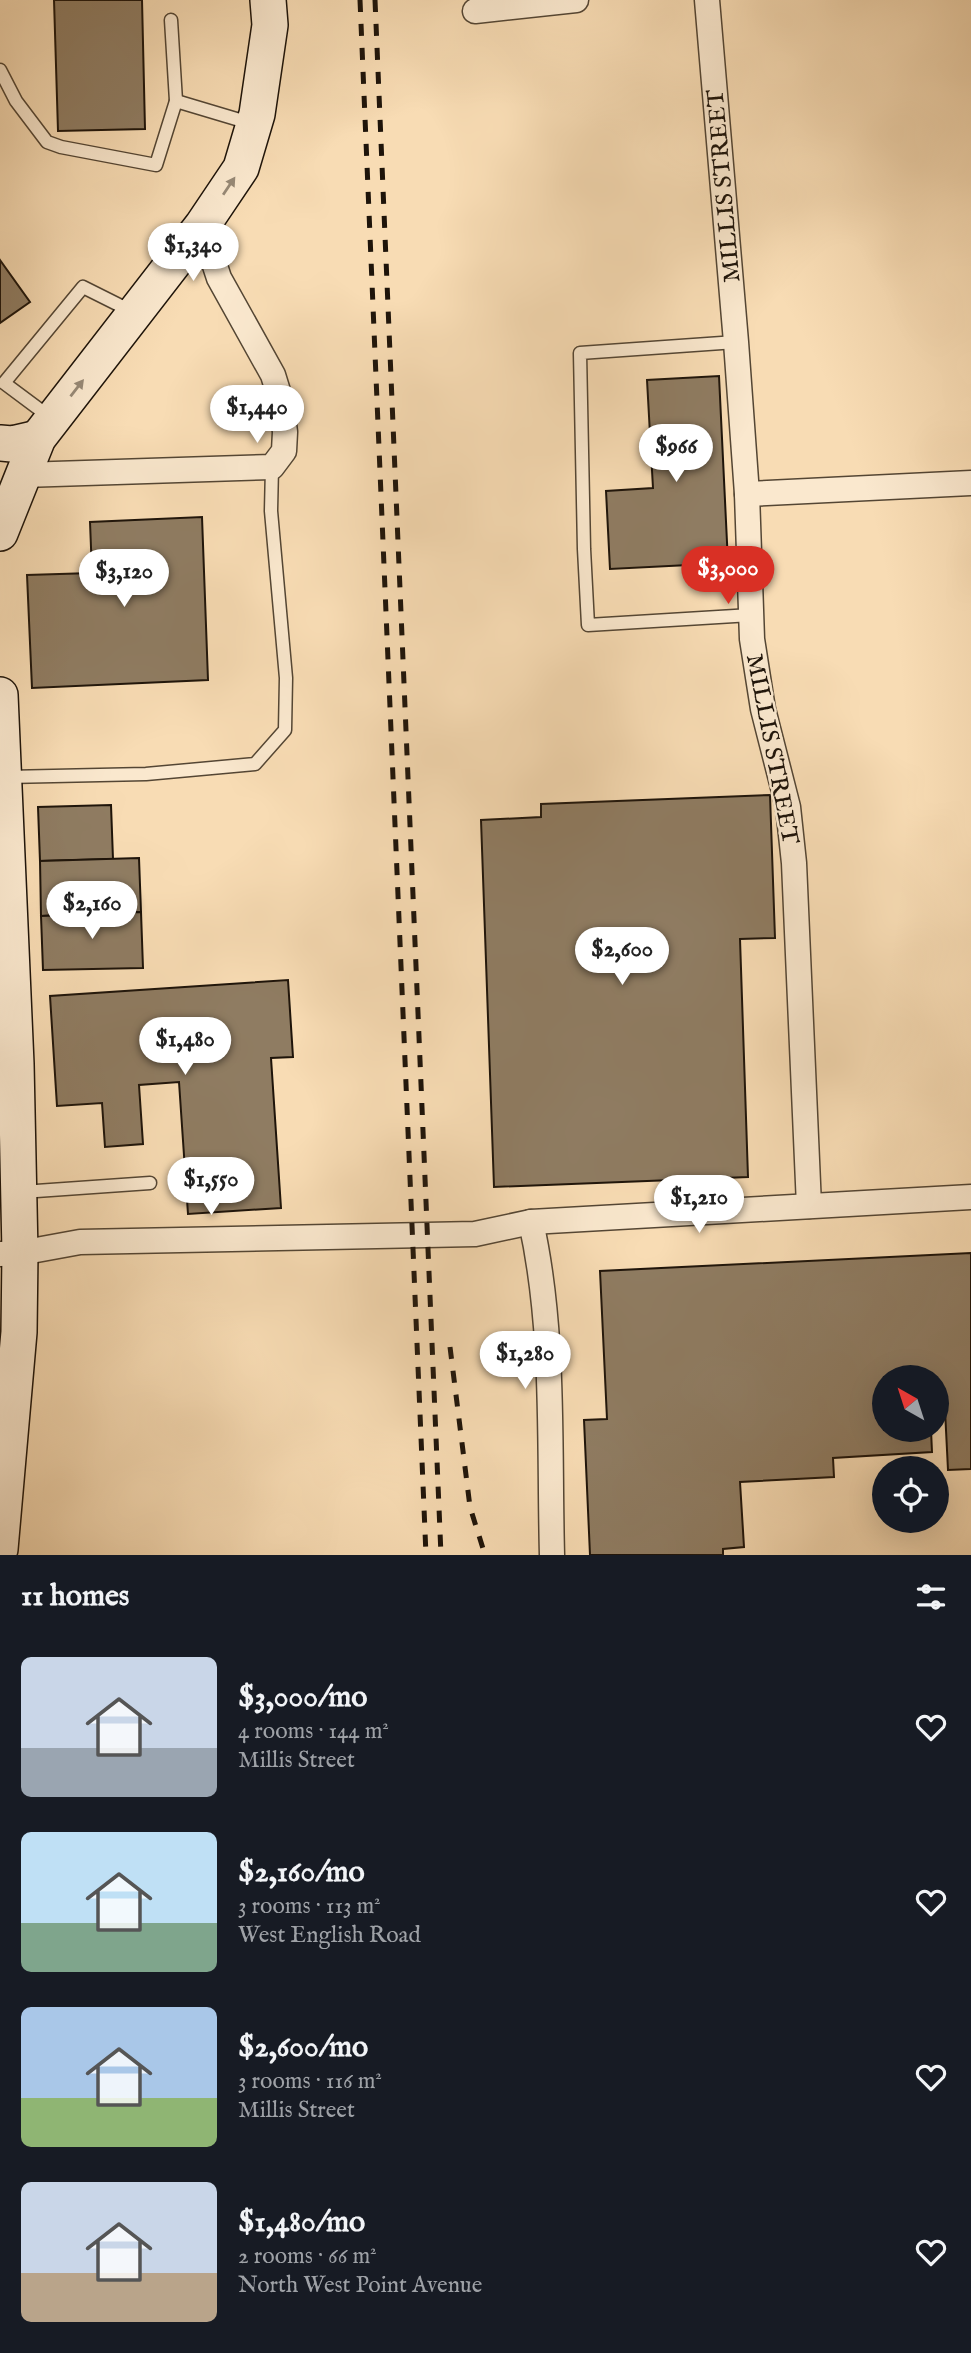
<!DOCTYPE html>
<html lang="en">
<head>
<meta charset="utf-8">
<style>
	:root { --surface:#171b24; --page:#242831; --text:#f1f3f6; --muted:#9ea1a6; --accent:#d93025 }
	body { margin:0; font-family:"IM FELL English",serif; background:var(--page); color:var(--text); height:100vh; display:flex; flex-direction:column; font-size:26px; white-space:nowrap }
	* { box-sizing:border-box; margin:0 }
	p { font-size:23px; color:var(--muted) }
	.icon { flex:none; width:38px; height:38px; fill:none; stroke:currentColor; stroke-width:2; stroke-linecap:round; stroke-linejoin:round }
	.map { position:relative; height:1555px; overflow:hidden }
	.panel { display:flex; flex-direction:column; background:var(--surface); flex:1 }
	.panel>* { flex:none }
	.needle { width:46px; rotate:321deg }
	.buttons { position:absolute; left:872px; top:1365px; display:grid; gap:14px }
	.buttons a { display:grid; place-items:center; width:77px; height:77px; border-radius:50%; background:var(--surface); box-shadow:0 7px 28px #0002; font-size:35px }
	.price { position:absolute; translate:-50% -60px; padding:0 16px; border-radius:24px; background:#fff; color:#222; font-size:23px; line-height:46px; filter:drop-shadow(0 2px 4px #0008) }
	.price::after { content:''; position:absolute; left:50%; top:42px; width:21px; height:16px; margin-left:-10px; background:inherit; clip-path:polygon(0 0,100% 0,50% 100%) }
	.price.selected { background:var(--accent); color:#fff }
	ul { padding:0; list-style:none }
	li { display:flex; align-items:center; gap:21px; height:175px; padding:0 21px }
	li span { display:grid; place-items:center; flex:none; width:196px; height:140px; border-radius:10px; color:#555 }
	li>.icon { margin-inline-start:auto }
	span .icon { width:84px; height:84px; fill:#fffc; stroke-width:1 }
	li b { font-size:30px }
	h2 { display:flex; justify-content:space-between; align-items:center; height:84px; padding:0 21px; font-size:30px }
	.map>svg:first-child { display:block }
</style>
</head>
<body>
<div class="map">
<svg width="971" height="1555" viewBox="0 0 971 1555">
	<rect width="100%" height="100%" fill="#f8dcb4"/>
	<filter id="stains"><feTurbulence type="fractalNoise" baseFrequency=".00286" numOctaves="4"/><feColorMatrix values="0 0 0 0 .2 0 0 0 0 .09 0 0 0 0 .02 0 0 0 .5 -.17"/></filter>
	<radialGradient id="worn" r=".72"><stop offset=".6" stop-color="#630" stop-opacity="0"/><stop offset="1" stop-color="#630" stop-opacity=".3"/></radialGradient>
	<g fill="#8f7c62" stroke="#1e140a" stroke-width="2">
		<polygon points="54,0 142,0 145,129 58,131"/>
		<polygon points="0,260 30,302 0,323"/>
		<polygon points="719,376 728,563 610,569 606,491 653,488 647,380"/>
		<polygon points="202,517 208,680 32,688 27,575 92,573 90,522"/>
		<polygon points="770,795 775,938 740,939 748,1177 494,1187 481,820 541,817 541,804"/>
		<polygon points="111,805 113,859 40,861 38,807"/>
		<polygon points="139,858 141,912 41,916 40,861"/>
		<polygon points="141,912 143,968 43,970 41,916"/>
		<polygon points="288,980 293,1057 271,1058 281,1208 188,1214 179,1082 139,1085 143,1144 105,1147 102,1103 57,1106 50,996"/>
		<polygon points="971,1253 971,1469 948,1470 944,1390 936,1390 936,1377 884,1377 884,1430 931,1430 932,1452 833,1458 834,1477 740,1482 744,1547 723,1549 723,1555 590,1555 584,1420 607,1419 600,1271"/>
	</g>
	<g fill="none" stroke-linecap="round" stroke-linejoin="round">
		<defs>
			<g id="lane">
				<polyline points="0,70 16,101 47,142 61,147 156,165 176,101 171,20"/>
				<polyline points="176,101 253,124"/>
				<polyline points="736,342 580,353 584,549 588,625 751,615"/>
				<polyline points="51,418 4,383 83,287 131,311"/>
				<polyline points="7,777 146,774 255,764 285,730 286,678 271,511 272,467"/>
				<polyline points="22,1192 150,1183"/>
			</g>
			<g id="street">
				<polyline points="707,0 736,342 747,494 752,639 763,709 788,807 794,863 809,1206"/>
				<polyline points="475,11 576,0"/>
				<polyline points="23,475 272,467 284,451 285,432 281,401 273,375 219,278 202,226"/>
				<polyline points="747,494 971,483"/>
				<path d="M531,1222C555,1330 549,1445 552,1555"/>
				<polyline points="0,1254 20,1253 80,1242 475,1234 531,1222 971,1197"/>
			</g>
			<g id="secondary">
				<polyline points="0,443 12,444 38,438"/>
				<polyline points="0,533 38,438 202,226 241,168 257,114 270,25 268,0"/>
				<polyline points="0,695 16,1064 20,1253 19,1332 0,1549"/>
			</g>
		</defs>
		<use href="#lane" stroke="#544634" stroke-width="15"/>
		<use href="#street" stroke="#544634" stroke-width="27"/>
		<use href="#secondary" stroke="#1e140a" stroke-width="38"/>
		<use href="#lane" stroke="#fae8ce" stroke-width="12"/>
		<use href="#street" stroke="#fae8ce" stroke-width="24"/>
		<use href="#secondary" stroke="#fae8ce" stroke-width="35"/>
		<g stroke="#1e140a" stroke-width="5" stroke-dasharray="12 12" stroke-linecap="butt">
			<polyline points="360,0 426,1555"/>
			<polyline points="375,0 441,1555"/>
			<polyline points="450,1347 470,1507 485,1555"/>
		</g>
	</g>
	<defs><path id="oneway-solid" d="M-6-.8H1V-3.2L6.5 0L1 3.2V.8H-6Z" transform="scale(1.75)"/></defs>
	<g fill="#978976">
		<use href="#oneway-solid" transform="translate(229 186) rotate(-56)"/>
		<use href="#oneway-solid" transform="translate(77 388) rotate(-52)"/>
	</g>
	<g text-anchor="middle" stroke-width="5" stroke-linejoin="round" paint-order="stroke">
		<g font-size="24" fill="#1e140a" stroke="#fae8ce">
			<text transform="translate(723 186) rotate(-95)" y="8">MILLIS STREET</text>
			<text transform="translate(773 749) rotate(79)" y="8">MILLIS STREET</text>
		</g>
	</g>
	<rect width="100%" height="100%" filter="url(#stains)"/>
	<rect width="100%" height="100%" fill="url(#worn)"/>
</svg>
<div class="buttons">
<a><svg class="needle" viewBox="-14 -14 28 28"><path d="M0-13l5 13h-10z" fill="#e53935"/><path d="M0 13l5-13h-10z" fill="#9ea1a6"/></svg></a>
<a><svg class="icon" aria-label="locate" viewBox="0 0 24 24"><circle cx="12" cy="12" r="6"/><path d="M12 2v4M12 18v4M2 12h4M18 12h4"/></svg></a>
</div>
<b class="price" style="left:193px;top:283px">$1,340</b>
<b class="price" style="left:257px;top:445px">$1,440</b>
<b class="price" style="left:676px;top:484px">$966</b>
<b class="price selected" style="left:728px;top:606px">$3,000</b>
<b class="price" style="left:124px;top:609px">$3,120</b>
<b class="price" style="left:92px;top:941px">$2,160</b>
<b class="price" style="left:622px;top:987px">$2,600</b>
<b class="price" style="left:185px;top:1077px">$1,480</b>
<b class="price" style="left:211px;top:1217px">$1,550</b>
<b class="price" style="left:699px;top:1235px">$1,210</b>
<b class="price" style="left:525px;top:1391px">$1,280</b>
</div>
<section class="panel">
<h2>11 homes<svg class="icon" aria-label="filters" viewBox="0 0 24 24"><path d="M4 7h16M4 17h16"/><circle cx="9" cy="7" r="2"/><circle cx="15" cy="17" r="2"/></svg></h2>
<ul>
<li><span style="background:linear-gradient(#c9d6e8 65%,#9aa5b1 0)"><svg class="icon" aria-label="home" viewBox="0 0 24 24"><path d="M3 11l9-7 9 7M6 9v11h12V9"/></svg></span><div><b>$3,000/mo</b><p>4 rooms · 144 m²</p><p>Millis Street</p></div><svg class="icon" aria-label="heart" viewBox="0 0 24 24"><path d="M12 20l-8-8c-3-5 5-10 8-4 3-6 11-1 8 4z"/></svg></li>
<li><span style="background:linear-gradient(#bfe0f5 65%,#7fa58c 0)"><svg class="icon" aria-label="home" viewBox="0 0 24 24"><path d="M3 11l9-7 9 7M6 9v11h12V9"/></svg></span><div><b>$2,160/mo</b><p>3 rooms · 113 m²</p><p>West English Road</p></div><svg class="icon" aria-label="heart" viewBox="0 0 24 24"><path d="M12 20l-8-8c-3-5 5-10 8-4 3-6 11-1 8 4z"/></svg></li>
<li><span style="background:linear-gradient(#a9c7e8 65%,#8fb573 0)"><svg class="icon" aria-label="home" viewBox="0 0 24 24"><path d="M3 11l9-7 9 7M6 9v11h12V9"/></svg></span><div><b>$2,600/mo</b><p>3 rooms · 116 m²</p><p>Millis Street</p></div><svg class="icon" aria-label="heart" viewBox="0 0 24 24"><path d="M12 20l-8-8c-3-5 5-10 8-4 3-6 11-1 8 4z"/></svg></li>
<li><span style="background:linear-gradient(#c9d6e8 65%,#b9a48a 0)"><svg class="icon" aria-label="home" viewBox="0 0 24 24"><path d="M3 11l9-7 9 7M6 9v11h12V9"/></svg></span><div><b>$1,480/mo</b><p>2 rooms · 66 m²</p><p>North West Point Avenue</p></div><svg class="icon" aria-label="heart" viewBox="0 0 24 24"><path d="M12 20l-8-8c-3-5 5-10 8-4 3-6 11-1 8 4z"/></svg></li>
</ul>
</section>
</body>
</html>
